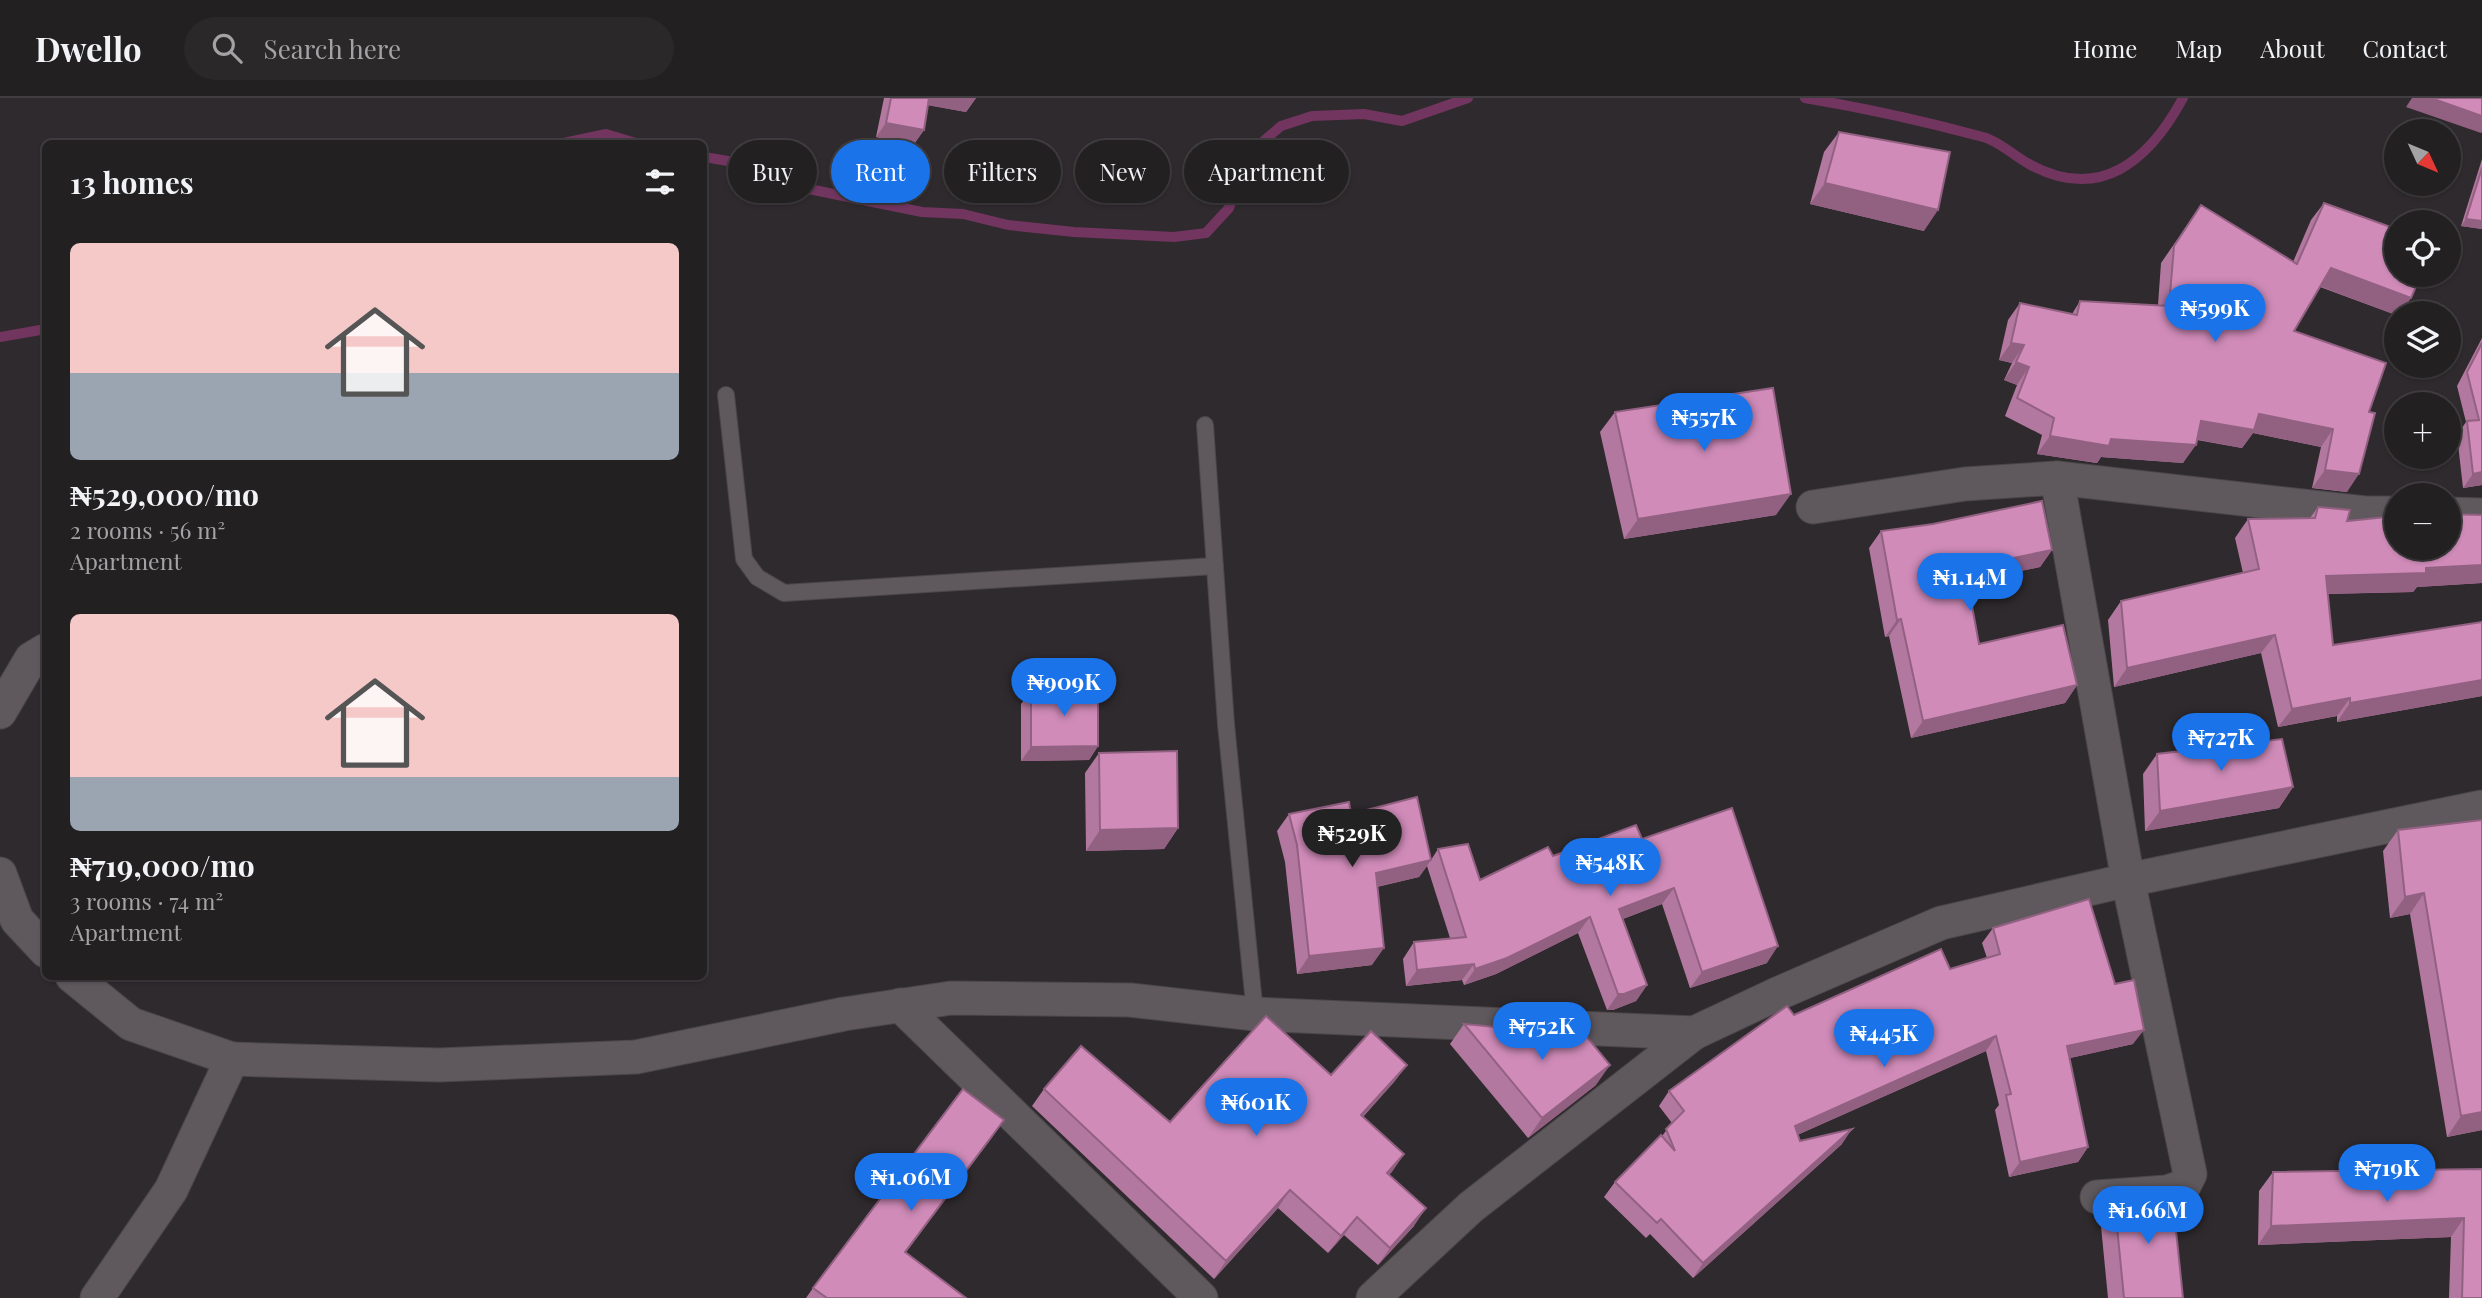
<!DOCTYPE html>
<html lang="en">
<head>
<meta charset="utf-8">
<style>
	:root { --surface:#232022; --page:#2b282a; --text:#f1f3f6; --muted:#a3a3a5; --line:#403e40; --accent:#1a73e8 }
	body { margin:0; font-family:"Playfair Display",serif; background:var(--page); color:var(--text); height:100vh; display:flex; flex-direction:column; font-size:26px; white-space:nowrap }
	* { box-sizing:border-box; margin:0 }
	p { font-size:23px; color:var(--muted) }
	.icon { flex:none; width:38px; height:38px; fill:none; stroke:currentColor; stroke-width:2; stroke-linecap:round; stroke-linejoin:round }
	.map { position:relative; flex:1; overflow:hidden }
	.details { position:absolute; left:42px; top:42px; width:665px; height:840px; display:flex; flex-direction:column; background:var(--surface); border-radius:10px; box-shadow:0 2px 5px #0004,0 0 0 2px var(--line) }
	.details>* { flex:none }
	.guide { position:absolute; left:728px; top:42px; width:665px; height:63px; display:flex; gap:14px }
	.needle { width:46px; rotate:134deg }
	.fabs { position:absolute; left:2384px; top:21px; display:grid; gap:14px }
	.fabs a { display:grid; place-items:center; width:77px; height:77px; border-radius:50%; background:var(--surface); box-shadow:0 2px 5px #0004,0 0 0 2px var(--line); font-size:35px }
	.price { position:absolute; translate:-50% -60px; padding:0 16px; border-radius:24px; background:var(--accent); color:#fff; font-size:23px; line-height:46px; filter:drop-shadow(0 2px 4px #0008) }
	.price::after { content:''; position:absolute; left:50%; top:42px; width:21px; height:16px; margin-left:-10px; background:inherit; clip-path:polygon(0 0,100% 0,50% 100%) }
	.price.selected { background:#222; color:#fff }
	ul { padding:0; list-style:none }
	li { display:grid; align-content:center; gap:14px; height:371px; padding:0 28px }
	li span { display:grid; place-items:center; height:217px; border-radius:10px; color:#555 }
	li>.icon { margin-inline-start:auto }
	span .icon { width:126px; height:126px; fill:#fffc; stroke-width:1 }
	li b { font-size:30px }
	h2 { display:flex; justify-content:space-between; align-items:center; height:84px; padding:0 28px; font-size:30px }
	.chip { padding:0 24px; border-radius:32px; background:var(--surface); box-shadow:0 2px 5px #0004,0 0 0 2px var(--line); font-size:24px; line-height:63px }
	.chip.selected { background:var(--accent); color:#fff }
	header { display:flex; align-items:center; gap:42px; box-sizing:border-box; height:98px; padding:0 35px; background:var(--surface); border-bottom:2px solid var(--line) }
	header strong { font-size:33px }
	nav { display:flex; gap:38px; margin-inline-start:auto; font-size:24px }
	.search { width:490px; height:63px; background:var(--page); display:flex; align-items:center; gap:18px; box-sizing:border-box; padding:0 24px; border-radius:38px; color:var(--muted); font-size:26px }
	.map>svg:first-child { display:block }
</style>
</head>
<body>
<header>
<strong>Dwello</strong>
<div class="search"><svg class="icon" aria-label="search" viewBox="0 0 24 24"><circle cx="10" cy="10" r="6"/><path d="M15 15l6 6"/></svg>Search here</div>
<nav><a>Home</a><a>Map</a><a>About</a><a>Contact</a></nav>
</header>
<div class="map">
<svg width="2482" height="1200" viewBox="0 0 2482 1200">
	<rect width="100%" height="100%" fill="#2f2a2d"/>
	<g fill="none" stroke-linecap="round" stroke-linejoin="round">
		<g stroke="#723560" stroke-width="10">
			<path d="M1805,0C1865,10 1924,23 1983,39C1999,43 2014,58 2029,66C2100,105 2149,63 2183,0"/>
			<polyline points="559,46 606,36 639,46"/>
			<polyline points="704,59 728,63 799,89 922,114 963,116 1008,127 1074,134 1174,139 1206,135 1229,110 1240,81 1259,47 1281,28 1312,18 1364,16 1402,23 1468,0"/>
			<polyline points="0,239 46,231"/>
		</g>
		<defs>
			<g id="service">
				<polyline points="726,297 744,461 757,479 784,495 1215,468"/>
				<polyline points="1205,327 1226,626 1255,916"/>
			</g>
			<g id="minor">
				<polyline points="2057,380 2128,782 2190,1076 2184,1088 2167,1094 2097,1099"/>
				<polyline points="1813,409 1965,386 2057,380 2365,415 2396,415"/>
				<polyline points="2448,416 2482,417"/>
				<polyline points="0,614 31,561 46,552"/>
				<polyline points="0,776 17,822 46,853"/>
				<polyline points="72,878 131,926 232,961 171,1092 97,1200"/>
				<polyline points="900,907 1201,1200"/>
				<polyline points="232,961 439,967 636,959 844,916 951,900 1130,902 1255,916 1694,935"/>
				<polyline points="1373,1200 1471,1109 1694,935 1777,896 1941,825 2128,782 2482,709"/>
			</g>
		</defs>
		<use href="#service" stroke="#4b4649" stroke-width="18"/>
		<use href="#minor" stroke="#4b4649" stroke-width="35"/>
		<use href="#service" stroke="#5f595d" stroke-width="16"/>
		<use href="#minor" stroke="#5f595d" stroke-width="33"/>
	</g>
	<g fill="#b3789f">
		<polygon points="884,0 976,0 966,14 928,7 924,32 914,46 876,39"/>
		<polygon points="1839,34 1924,133 1810,106 1824,54"/>
		<polygon points="2482,61 2482,131 2461,128"/>
		<polygon points="2324,105 2411,200 2400,215 2396,215 2396,217 2320,189 2294,233 2369,314 2347,394 2312,390 2321,349 2253,335 2242,350 2197,342 2183,365 2101,359 2097,365 2037,356 2042,337 2005,318 2017,287 2004,282 2012,265 1999,262 2008,222 2020,205 2072,216 2080,203 2158,207 2161,165 2201,107 2293,164 2311,122"/>
		<polygon points="2482,240 2482,387 2463,390 2457,337 2466,324 2457,288"/>
		<polygon points="1615,314 1776,417 1624,441 1600,334"/>
		<polygon points="2318,409 2347,423 2482,417 2482,485 2417,489 2413,494 2328,496 2333,547 2482,524 2482,598 2337,624 2337,618 2278,629 2261,555 2114,589 2108,522 2121,503 2243,475 2235,440 2248,421 2310,420"/>
		<polygon points="1881,433 2052,452 2040,469 1967,484 1979,546 2077,587 2065,605 1911,640 1889,538 1885,539 1869,450"/>
		<polygon points="1031,592 1098,648 1089,662 1021,663 1021,606"/>
		<polygon points="1099,655 1178,730 1164,751 1086,753 1085,675"/>
		<polygon points="2157,656 2293,689 2279,710 2145,733 2143,676"/>
		<polygon points="1289,716 1351,716 1431,762 1438,751 1480,782 1553,758 1642,741 1767,865 1690,890 1662,806 1623,821 1647,887 1636,903 1613,912 1607,912 1578,835 1496,876 1464,887 1462,882 1406,888 1403,861 1414,844 1450,840 1427,768 1419,779 1377,789 1372,867 1297,876 1285,764 1277,733"/>
		<polygon points="2482,722 2482,1032 2447,1039 2410,816 2390,820 2383,753 2398,732"/>
		<polygon points="1993,830 2133,946 2070,960 2088,1049 2078,1064 2009,1079 1995,1012 1999,1007 1986,953 1797,1037 1800,1043 1842,1046 1693,1180 1650,1136 1646,1140 1604,1099 1615,1084 1662,1038 1672,1025 1659,1008 1669,993 1794,917 1987,860 1982,845"/>
		<polygon points="1464,926 1561,942 1596,987 1528,1040 1450,946"/>
		<polygon points="1407,967 1394,984 1363,1019 1404,1056 1389,1077 1414,1128 1378,1167 1344,1137 1328,1155 1278,1110 1214,1181 1032,1008 1044,991 1170,1024 1331,977"/>
		<polygon points="1004,1022 905,1155 966,1200 806,1200 813,1190"/>
		<polygon points="2482,1071 2482,1200 2449,1200 2451,1139 2258,1147 2259,1093 2273,1074"/>
		<polygon points="2114,1098 2183,1200 2108,1200 2100,1118"/>
	</g>
	<g fill="#926182">
		<polygon points="925,0 976,0 966,14 921,6"/>
		<polygon points="2412,0 2431,0 2482,18 2482,34 2481,35 2406,9"/>
		<polygon points="886,25 924,32 914,46 876,39"/>
		<polygon points="1825,85 1938,112 1924,133 1810,106"/>
		<polygon points="2466,121 2482,123 2482,131 2461,128"/>
		<polygon points="2331,170 2411,200 2400,215 2396,215 2396,217 2319,188"/>
		<polygon points="2011,245 2024,247 2012,265 1999,262"/>
		<polygon points="2016,264 2029,269 2017,287 2004,282"/>
		<polygon points="2259,316 2333,331 2321,349 2253,335 2242,350 2189,340 2201,323"/>
		<polygon points="2050,338 2111,341 2196,347 2183,365 2101,359 2097,365 2037,356"/>
		<polygon points="2325,372 2359,376 2347,394 2312,390"/>
		<polygon points="2482,374 2482,387 2463,390 2473,376"/>
		<polygon points="1791,396 1776,417 1624,441 1638,421"/>
		<polygon points="2052,452 2040,469 1952,487 1965,470"/>
		<polygon points="2482,467 2482,485 2417,489 2413,494 2313,496 2326,478"/>
		<polygon points="1901,521 1889,538 1885,539 1897,522"/>
		<polygon points="2275,537 2261,555 2114,589 2127,570"/>
		<polygon points="2482,582 2482,598 2337,624 2350,605"/>
		<polygon points="2077,587 2065,605 1911,640 1923,623"/>
		<polygon points="2350,600 2337,618 2278,629 2292,611"/>
		<polygon points="1098,648 1089,662 1021,663 1031,649"/>
		<polygon points="2293,689 2279,710 2145,733 2160,713"/>
		<polygon points="1178,730 1164,751 1086,753 1100,732"/>
		<polygon points="1431,762 1419,779 1363,792 1376,775"/>
		<polygon points="1674,790 1662,806 1607,827 1619,811"/>
		<polygon points="2424,795 2410,816 2390,820 2405,799"/>
		<polygon points="1590,819 1578,835 1496,876 1464,887 1475,871"/>
		<polygon points="1778,848 1767,865 1690,890 1702,874"/>
		<polygon points="1384,850 1372,867 1297,876 1309,858"/>
		<polygon points="1474,866 1462,882 1406,888 1417,872"/>
		<polygon points="1647,887 1636,903 1613,912 1607,912 1618,896"/>
		<polygon points="2144,932 2133,946 2057,963 2067,948"/>
		<polygon points="1996,938 1986,953 1784,1043 1795,1028"/>
		<polygon points="1407,967 1394,984 1348,1035 1361,1017"/>
		<polygon points="1610,967 1596,987 1528,1040 1542,1020"/>
		<polygon points="2482,1014 2482,1032 2447,1039 2461,1018"/>
		<polygon points="1004,1022 991,1041 892,1173 905,1154"/>
		<polygon points="1852,1031 1842,1046 1693,1180 1703,1165"/>
		<polygon points="2088,1049 2078,1064 2009,1079 2020,1064"/>
		<polygon points="1404,1056 1392,1074 1375,1092 1387,1075"/>
		<polygon points="1290,1092 1278,1110 1214,1181 1226,1163"/>
		<polygon points="1426,1110 1414,1128 1378,1167 1390,1150"/>
		<polygon points="1357,1119 1344,1137 1328,1155 1341,1138"/>
		<polygon points="2464,1120 2451,1139 2258,1147 2271,1128"/>
	</g>
	<g fill="#d08bb9" stroke="#926182" stroke-width="2">
		<polygon points="891,0 929,0 924,32 886,25"/>
		<polygon points="2431,0 2482,0 2482,18"/>
		<polygon points="1839,34 1950,54 1938,112 1825,85"/>
		<polygon points="2482,70 2482,123 2466,121"/>
		<polygon points="2324,105 2396,131 2396,177 2421,177 2411,200 2331,170 2294,233 2386,265 2369,314 2375,315 2359,376 2325,372 2333,331 2259,316 2254,332 2201,323 2196,347 2111,341 2109,348 2050,338 2054,320 2017,300 2029,269 2016,264 2024,247 2011,245 2020,205 2077,217 2080,203 2169,208 2174,148 2201,107 2297,166"/>
		<polygon points="2482,245 2482,374 2473,376 2467,323 2479,322 2467,274"/>
		<polygon points="1773,290 1791,396 1638,421 1615,314"/>
		<polygon points="2042,403 2052,452 1965,470 1979,546 2063,527 2077,587 1923,623 1901,521 1897,522 1881,433 1933,426"/>
		<polygon points="2318,409 2350,412 2347,423 2396,418 2396,450 2448,450 2448,416 2482,417 2482,467 2426,470 2426,475 2326,478 2333,547 2482,524 2482,582 2350,605 2350,600 2292,611 2275,537 2127,570 2121,503 2259,471 2248,421 2315,420"/>
		<polygon points="1098,591 1098,648 1031,649 1031,592"/>
		<polygon points="2282,641 2293,689 2160,713 2157,656"/>
		<polygon points="1177,653 1178,730 1100,732 1099,655"/>
		<polygon points="1417,699 1431,762 1376,775 1384,850 1309,858 1297,747 1289,716 1349,704 1351,716"/>
		<polygon points="1732,710 1778,848 1702,874 1674,790 1619,811 1647,887 1624,896 1618,896 1590,819 1507,860 1475,871 1474,866 1417,872 1414,844 1466,839 1438,751 1468,746 1480,782 1548,749 1553,758 1636,727 1642,741"/>
		<polygon points="2482,722 2482,1014 2461,1018 2424,795 2405,799 2398,732"/>
		<polygon points="2089,801 2115,886 2134,882 2144,932 2067,948 2088,1049 2020,1064 2006,997 2011,996 1996,938 1795,1028 1800,1043 1852,1031 1703,1165 1661,1121 1657,1125 1615,1084 1661,1037 1675,1053 1666,1031 1684,1013 1669,993 1787,908 1794,917 1941,851 1950,871 2000,856 1993,830"/>
		<polygon points="1266,918 1331,977 1371,933 1407,967 1361,1017 1404,1056 1387,1075 1426,1110 1390,1150 1357,1119 1341,1138 1290,1092 1226,1163 1044,991 1081,948 1170,1024"/>
		<polygon points="1464,926 1538,933 1555,927 1561,942 1582,933 1610,967 1542,1020"/>
		<polygon points="963,991 1004,1022 905,1154 966,1200 827,1200 813,1190"/>
		<polygon points="2482,1071 2482,1200 2462,1200 2464,1120 2271,1128 2273,1074"/>
		<polygon points="2172,1094 2183,1200 2124,1200 2114,1098"/>
	</g>
</svg>
<div class="fabs">
<a><svg class="needle" viewBox="-14 -14 28 28"><path d="M0-13l5 13h-10z" fill="#e53935"/><path d="M0 13l5-13h-10z" fill="#a3a3a5"/></svg></a>
<a><svg class="icon" aria-label="locate" viewBox="0 0 24 24"><circle cx="12" cy="12" r="6"/><path d="M12 2v4M12 18v4M2 12h4M18 12h4"/></svg></a>
<a><svg class="icon" aria-label="layers" viewBox="0 0 24 24"><path d="M12 4l9 5-9 5-9-5zM3 14l9 5 9-5"/></svg></a>
<a>+</a>
<a>−</a>
</div>
<b class="price" style="left:2215px;top:246px">₦599K</b>
<b class="price" style="left:1704px;top:355px">₦557K</b>
<b class="price" style="left:1970px;top:515px">₦1.14M</b>
<b class="price" style="left:1064px;top:620px">₦909K</b>
<b class="price" style="left:2221px;top:675px">₦727K</b>
<b class="price selected" style="left:1352px;top:771px">₦529K</b>
<b class="price" style="left:1610px;top:800px">₦548K</b>
<b class="price" style="left:1542px;top:964px">₦752K</b>
<b class="price" style="left:1884px;top:971px">₦445K</b>
<b class="price" style="left:1256px;top:1040px">₦601K</b>
<b class="price" style="left:2387px;top:1106px">₦719K</b>
<b class="price" style="left:911px;top:1115px">₦1.06M</b>
<b class="price" style="left:2148px;top:1148px">₦1.66M</b>
<div class="guide">
<a class="chip">Buy</a>
<a class="chip selected">Rent</a>
<a class="chip">Filters</a>
<a class="chip">New</a>
<a class="chip">Apartment</a>
</div>
<section class="details">
<h2>13 homes<svg class="icon" aria-label="filters" viewBox="0 0 24 24"><path d="M4 7h16M4 17h16"/><circle cx="9" cy="7" r="2"/><circle cx="15" cy="17" r="2"/></svg></h2>
<ul>
<li><span style="background:linear-gradient(#f6c9c9 60%,#9aa5b1 0)"><svg class="icon" aria-label="home" viewBox="0 0 24 24"><path d="M3 11l9-7 9 7M6 9v11h12V9"/></svg></span><div><b>₦529,000/mo</b><p>2 rooms · 56 m²</p><p>Apartment</p></div></li>
<li><span style="background:linear-gradient(#f6c9c9 75%,#9aa5b1 0)"><svg class="icon" aria-label="home" viewBox="0 0 24 24"><path d="M3 11l9-7 9 7M6 9v11h12V9"/></svg></span><div><b>₦719,000/mo</b><p>3 rooms · 74 m²</p><p>Apartment</p></div></li>
</ul>
</section>
</div>
</body>
</html>
